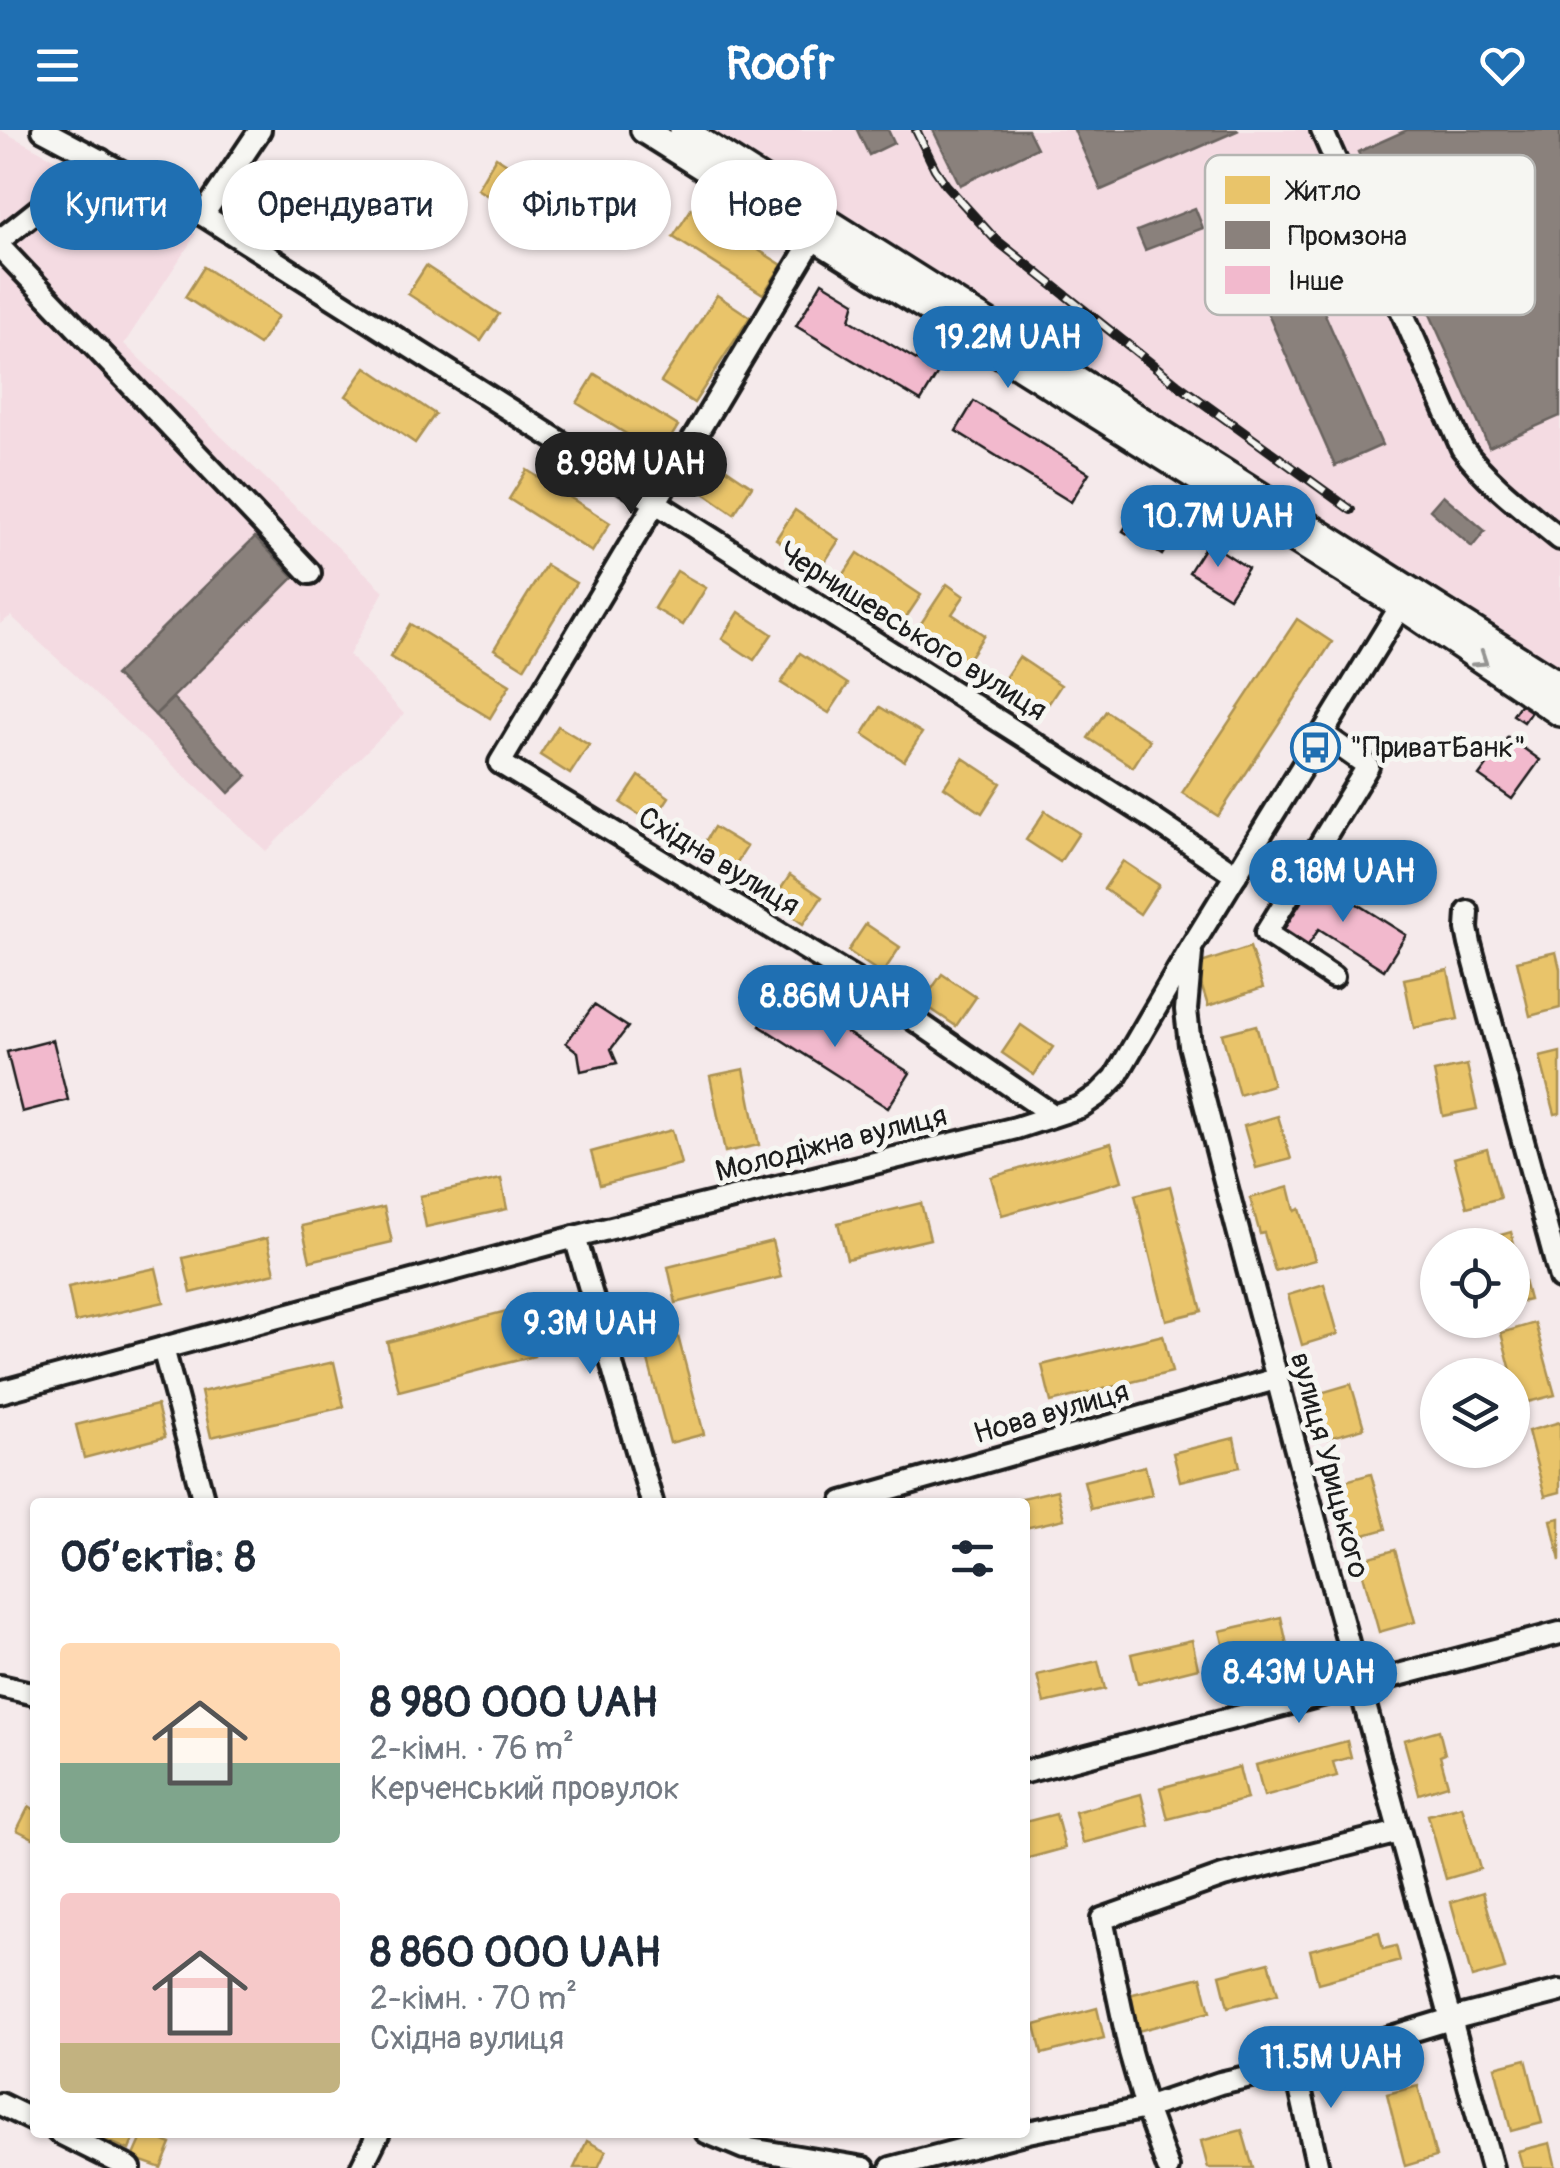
<!DOCTYPE html>
<html lang="uk">
<head>
<meta charset="utf-8">
<style>
	:root { --surface:#fff; --page:#f2f2f3; --text:#1f2937; --muted:#747a83; --accent:#1f6fb2 }
	body { margin:0; font-family:Pangolin,sans-serif; background:var(--page); color:var(--text); height:100vh; display:flex; flex-direction:column; font-size:38px; white-space:nowrap }
	* { box-sizing:border-box; margin:0 }
	p { font-size:32px; color:var(--muted) }
	.icon { flex:none; width:55px; height:55px; fill:none; stroke:currentColor; stroke-width:2; stroke-linecap:round; stroke-linejoin:round }
	.map { position:relative; flex:1; overflow:hidden }
	.details { position:absolute; left:30px; top:1368px; width:1000px; height:640px; display:flex; flex-direction:column; background:var(--surface); border-radius:10px; box-shadow:0 2px 8px #0004 }
	.details>* { flex:none }
	.banner { position:absolute; left:30px; top:30px; width:1000px; height:90px; display:flex; gap:20px }
	.controls { position:absolute; left:1420px; top:1098px; display:grid; gap:20px }
	.controls a { display:grid; place-items:center; width:110px; height:110px; border-radius:50%; background:var(--surface); box-shadow:0 2px 8px #0004; font-size:50px }
	.price { position:absolute; translate:-50% -85px; padding:0 22px; border-radius:35px; background:var(--accent); color:#fff; font-size:32px; line-height:65px; filter:drop-shadow(0 2px 5px #0008) }
	.price::after { content:''; position:absolute; left:50%; top:60px; width:30px; height:22px; margin-left:-15px; background:inherit; clip-path:polygon(0 0,100% 0,50% 100%) }
	.price.current { background:#222; color:#fff }
	ul { padding:0; list-style:none }
	li { display:flex; align-items:center; gap:30px; height:250px; padding:0 30px }
	li span { display:grid; place-items:center; flex:none; width:280px; height:200px; border-radius:10px; color:#555 }
	li>.icon { margin-inline-start:auto }
	span .icon { width:120px; height:120px; fill:#fffc; stroke-width:1 }
	li b { font-size:42px }
	h2 { display:flex; justify-content:space-between; align-items:center; height:120px; padding:0 30px; font-size:42px }
	.chip { padding:0 35px; border-radius:45px; background:var(--surface); box-shadow:0 2px 8px #0004; font-size:35px; line-height:90px }
	.chip.current { background:var(--accent); color:#fff }
	header { display:flex; justify-content:space-between; align-items:center; height:130px; padding:0 30px; background:var(--accent); color:#fff; font-size:45px; font-weight:800 }
	.map>svg:first-child { display:block }
</style>
</head>
<body>
<header><svg class="icon" aria-label="menu" viewBox="0 0 24 24"><path d="M4 6h16M4 12h16M4 18h16"/></svg>Roofr<svg class="icon" aria-label="heart" viewBox="0 0 24 24"><path d="M12 20l-8-8c-3-5 5-10 8-4 3-6 11-1 8 4z"/></svg></header>
<div class="map">
<svg width="1560" height="2038" viewBox="0 0 1560 2038">
	<rect width="100%" height="100%" fill="#f5eaeb"/>
	<filter id="ink" filterUnits="userSpaceOnUse"><feTurbulence type="fractalNoise" baseFrequency=".01" numOctaves="2"/><feDisplacementMap in="SourceGraphic" scale="20" xChannelSelector="R" yChannelSelector="G"/><feConvolveMatrix kernelMatrix="1 2 1 2 8 2 1 2 1" color-interpolation-filters="sRGB"/></filter>
	<g filter="url(#ink)">
		<g fill="#f4dbe2">
			<polygon points="0,0 196,104 124,214 384,461 349,525 404,584 266,721 11,486 0,494"/>
			<polygon points="712,0 1560,0 1560,537 1451,467"/>
		</g>
		<g fill="#e9c46a" stroke="#ac9253" stroke-width="2.5">
			<polygon points="496,27 569,73 549,104 477,59"/>
			<polygon points="270,38 339,86 320,114 250,67"/>
			<polygon points="692,78 782,135 763,164 673,107"/>
			<polygon points="426,136 499,184 481,211 408,164"/>
			<polygon points="204,137 278,186 259,215 185,167"/>
			<polygon points="717,165 750,187 694,273 661,252"/>
			<polygon points="366,237 435,284 415,313 346,266"/>
			<polygon points="595,244 678,296 660,325 577,273"/>
			<polygon points="719,334 752,356 734,384 701,361"/>
			<polygon points="527,340 610,393 592,422 509,369"/>
			<polygon points="795,380 839,410 820,439 776,409"/>
			<polygon points="858,423 921,465 903,492 840,450"/>
			<polygon points="546,435 576,453 524,538 494,519"/>
			<polygon points="677,441 706,458 683,495 654,478"/>
			<polygon points="947,454 964,466 952,484 984,505 965,534 916,501"/>
			<polygon points="739,482 772,504 754,530 722,509"/>
			<polygon points="1297,489 1332,512 1218,686 1182,663"/>
			<polygon points="410,494 510,555 490,588 390,527"/>
			<polygon points="800,523 848,554 829,583 781,553"/>
			<polygon points="1019,527 1061,555 1043,582 1001,554"/>
			<polygon points="880,577 922,603 904,631 863,604"/>
			<polygon points="1106,581 1150,610 1133,637 1088,608"/>
			<polygon points="558,596 589,615 570,644 540,625"/>
			<polygon points="963,628 1001,653 982,683 944,657"/>
			<polygon points="639,646 669,667 652,693 621,673"/>
			<polygon points="1045,681 1079,703 1060,732 1026,710"/>
			<polygon points="714,697 747,717 730,743 698,723"/>
			<polygon points="1123,731 1159,755 1140,784 1104,759"/>
			<polygon points="790,745 822,767 803,794 772,772"/>
			<polygon points="866,794 900,817 882,844 848,821"/>
			<polygon points="1250,817 1263,858 1208,876 1195,835"/>
			<polygon points="1556,822 1560,839 1560,878 1530,886 1517,831"/>
			<polygon points="1448,840 1458,889 1414,898 1404,849"/>
			<polygon points="942,844 976,867 956,896 922,873"/>
			<polygon points="1021,895 1053,917 1034,945 1002,923"/>
			<polygon points="1256,895 1273,955 1239,965 1222,904"/>
			<polygon points="1560,922 1560,983 1555,984 1540,927"/>
			<polygon points="1467,935 1477,979 1443,986 1434,942"/>
			<polygon points="744,939 759,1015 725,1022 710,946"/>
			<polygon points="1278,986 1291,1029 1256,1038 1244,996"/>
			<polygon points="672,1000 681,1034 600,1055 591,1022"/>
			<polygon points="1111,1013 1122,1051 1002,1085 991,1047"/>
			<polygon points="1487,1019 1500,1068 1467,1077 1454,1028"/>
			<polygon points="501,1049 507,1079 426,1097 420,1066"/>
			<polygon points="1170,1056 1202,1181 1166,1190 1135,1065"/>
			<polygon points="1289,1057 1295,1081 1300,1079 1315,1130 1275,1141 1264,1103 1260,1104 1250,1068"/>
			<polygon points="921,1073 930,1109 847,1129 838,1093"/>
			<polygon points="384,1077 392,1112 310,1131 302,1096"/>
			<polygon points="1511,1102 1529,1170 1512,1174 1512,1115 1477,1115 1476,1112"/>
			<polygon points="267,1108 275,1143 191,1163 183,1128"/>
			<polygon points="772,1111 781,1147 676,1173 668,1137"/>
			<polygon points="156,1138 164,1172 75,1192 68,1157"/>
			<polygon points="1324,1154 1338,1204 1302,1215 1288,1165"/>
			<polygon points="522,1177 534,1226 399,1261 387,1212"/>
			<polygon points="1535,1193 1555,1265 1520,1274 1501,1203"/>
			<polygon points="676,1199 704,1304 670,1313 642,1208"/>
			<polygon points="1163,1205 1172,1242 1051,1272 1042,1235"/>
			<polygon points="334,1232 344,1277 211,1307 201,1262"/>
			<polygon points="1351,1254 1364,1298 1329,1308 1317,1264"/>
			<polygon points="157,1275 165,1307 84,1328 76,1295"/>
			<polygon points="1560,1292 1560,1362 1545,1366 1528,1301"/>
			<polygon points="1234,1308 1240,1337 1180,1351 1173,1323"/>
			<polygon points="1145,1336 1152,1365 1091,1379 1084,1351"/>
			<polygon points="1371,1344 1386,1399 1354,1408 1338,1353"/>
			<polygon points="1057,1360 1064,1389 1025,1398 1025,1372 1005,1372"/>
			<polygon points="1560,1388 1560,1431 1551,1390"/>
			<polygon points="1395,1420 1415,1492 1379,1502 1359,1430"/>
			<polygon points="1281,1487 1287,1515 1227,1530 1220,1501"/>
			<polygon points="1192,1510 1198,1538 1138,1553 1131,1524"/>
			<polygon points="1098,1531 1105,1559 1044,1573 1037,1545"/>
			<polygon points="1439,1600 1445,1624 1440,1626 1448,1655 1419,1664 1404,1610"/>
			<polygon points="1347,1611 1351,1627 1333,1632 1337,1646 1264,1666 1256,1635"/>
			<polygon points="1239,1637 1247,1669 1168,1689 1160,1658"/>
			<polygon points="1141,1664 1149,1696 1083,1713 1075,1682"/>
			<polygon points="29,1676 35,1680 35,1709 17,1700"/>
			<polygon points="1462,1676 1480,1739 1446,1749 1428,1685"/>
			<polygon points="1056,1684 1065,1718 1025,1729 1025,1692"/>
			<polygon points="1483,1762 1505,1839 1472,1848 1451,1772"/>
			<polygon points="1379,1802 1383,1819 1396,1816 1400,1831 1318,1853 1310,1820"/>
			<polygon points="1269,1832 1278,1864 1228,1877 1220,1845"/>
			<polygon points="1201,1847 1210,1882 1138,1901 1129,1865"/>
			<polygon points="1097,1878 1104,1908 1042,1924 1035,1895"/>
			<polygon points="1526,1929 1542,1993 1511,2001 1495,1937"/>
			<polygon points="1418,1956 1436,2027 1405,2036 1387,1964"/>
			<polygon points="1242,2000 1253,2038 1208,2038 1201,2011"/>
			<polygon points="108,2002 136,2002 129,2020 105,2010"/>
			<polygon points="144,2003 171,2014 161,2038 133,2028"/>
			<polygon points="587,2011 606,2021 598,2038 574,2038"/>
			<polygon points="1550,2013 1556,2038 1523,2038 1518,2021"/>
		</g>
		<g fill="#8a817c" stroke="#69635f" stroke-width="2.5">
			<polygon points="857,0 888,0 894,13 869,25"/>
			<polygon points="933,0 1028,0 1037,18 960,55"/>
			<polygon points="1074,0 1239,0 1101,60"/>
			<polygon points="1407,0 1560,0 1560,286 1489,317 1358,22"/>
			<polygon points="1195,78 1203,98 1145,120 1137,101"/>
			<polygon points="1297,120 1382,315 1335,336 1249,141"/>
			<polygon points="1443,365 1485,401 1472,417 1430,380"/>
			<polygon points="255,407 294,447 155,585 115,545"/>
			<polygon points="173,568 247,646 229,663 155,585"/>
		</g>
		<g fill="#f2b9cd" stroke="#1c1c1c" stroke-width="2.5">
			<polygon points="822,152 855,172 850,190 938,243 921,271 796,196"/>
			<polygon points="974,271 1089,343 1071,372 956,301"/>
			<polygon points="1140,374 1179,398 1162,425 1123,401"/>
			<polygon points="1208,412 1248,438 1229,467 1189,442"/>
			<polygon points="1521,573 1532,580 1524,592 1513,585"/>
			<polygon points="1508,607 1540,630 1512,669 1479,646"/>
			<polygon points="1316,748 1406,805 1384,840 1319,799 1305,820 1281,804"/>
			<polygon points="782,861 910,943 888,978 760,896"/>
			<polygon points="594,875 628,897 611,919 617,933 581,941 578,922 566,913"/>
			<polygon points="53,910 68,970 22,982 7,922"/>
		</g>
		<g fill="none" stroke-linecap="round" stroke-linejoin="round">
			<defs>
				<g id="minor">
					<polyline points="43,0 203,85 1147,685 1236,745"/>
					<path d="M1322,0L1462,318C1489,354 1525,380 1560,409"/>
					<polyline points="203,85 260,0"/>
					<polyline points="814,107 500,633 855,849 1053,985"/>
					<polyline points="0,110 101,30"/>
					<polyline points="0,117 310,443"/>
					<polyline points="1323,604 1368,636 1266,803 1333,847"/>
					<polyline points="1468,782 1467,799 1470,814 1560,1148"/>
					<path d="M1191,823L1186,880L1190,915C1286,1291 1389,1664 1492,2038"/>
					<polyline points="575,1107 652,1372"/>
					<polyline points="163,1218 204,1372"/>
					<polyline points="0,1262 575,1107 1016,998 1080,977 1099,964 1115,948 1192,816 1407,466"/>
					<polyline points="843,1372 1276,1249"/>
					<polyline points="0,1556 35,1564"/>
					<polyline points="1025,1642 1560,1503"/>
					<polyline points="1295,1936 1318,2038"/>
					<polyline points="0,1974 35,1991"/>
					<polyline points="58,2002 130,2038"/>
					<polyline points="706,2002 744,2018 864,2038"/>
					<polyline points="361,2038 379,2002"/>
					<polyline points="891,2038 1028,2002 1146,1978 1220,1953 1295,1936 1451,1889 1560,1861"/>
					<polyline points="1168,2038 1146,1978 1130,1922 1102,1789 1223,1746 1399,1702"/>
				</g>
				<g id="major">
					<polyline points="644,0 1401,476 1560,583"/>
					<polyline points="683,0 1560,555"/>
				</g>
			</defs>
			<use href="#minor" stroke="#1c1c1c" stroke-width="28"/>
			<use href="#major" stroke="#1c1c1c" stroke-width="32"/>
			<use href="#minor" stroke="#f6f6f2" stroke-width="20"/>
			<use href="#major" stroke="#f6f6f2" stroke-width="25"/>
			<defs>
				<polyline id="rail" points="916,0 935,39 946,55 995,109 1177,254 1351,380"/>
			</defs>
			<use href="#rail" stroke="#1c1c1c" stroke-width="10"/>
			<use href="#rail" stroke="#f6f6f2" stroke-width="6" stroke-dasharray="19" stroke-linecap="butt"/>
		</g>
		<defs><path id="oneway-chevron" d="M-2-3.5L2.5 0L-2 3.5" fill="none" stroke-width="1.6" stroke-linecap="round" stroke-linejoin="round" transform="scale(2.5)"/></defs>
		<use stroke="#949492" href="#oneway-chevron" transform="translate(1481 530) rotate(34)"/>
	</g>
	<defs>
		<symbol id="bus-ring" viewBox="-11 -11 22 22"><circle r="9.5" fill="#f6f6f2" stroke="#1f6fb2" stroke-width="1.5"/><path d="M-5-6H5V4H4V6H2V4H-2V6H-4V4H-5ZM-3.5-4V0h7V-4ZM-3.5 1.2v1.5H-2V1.2ZM2 1.2v1.5H3.5V1.2Z" fill="#1f6fb2"/></symbol>
	</defs>
	<g fill-rule="evenodd">
		<use href="#bus-ring" x="1288" y="590" width="55" height="55"/>
	</g>
	<g text-anchor="middle" stroke-width="10" stroke-linejoin="round" paint-order="stroke">
		<g font-size="30" fill="#1c1c1c" stroke="#f6f6f2">
			<text transform="translate(913 501) rotate(32)" y="10">Чернишевського вулиця</text>
			<text transform="translate(719 731) rotate(31)" y="10">Східна вулиця</text>
			<text transform="translate(831 1013) rotate(-14)" y="10">Молодіжна вулиця</text>
			<text transform="translate(1051 1282) rotate(-16)" y="10">Нова вулиця</text>
			<text transform="translate(1330 1335) rotate(75)" y="10">вулиця Урицького</text>
		</g>
		<g font-size="30" fill="#1c1c1c" stroke="#f6f6f2" text-anchor="start">
			<text x="1350" y="627">"ПриватБанк"</text>
		</g>
	</g>
	<rect x="1205" y="25" width="330" height="160" rx="15" fill="#f6f6f2" stroke="#b5b5b2" stroke-width="2.5"/>
	<rect x="1225" y="46" width="45" height="28" fill="#e9c46a"/>
	<rect x="1225" y="91" width="45" height="28" fill="#8a817c"/>
	<rect x="1225" y="136" width="45" height="28" fill="#f2b9cd"/>
	<g font-size="28" fill="#1c1c1c">
		<text x="1288" y="70">Житло</text>
		<text x="1288" y="115">Промзона</text>
		<text x="1288" y="160">Інше</text>
	</g>
</svg>
<div class="controls">
<a><svg class="icon" aria-label="locate" viewBox="0 0 24 24"><circle cx="12" cy="12" r="6"/><path d="M12 2v4M12 18v4M2 12h4M18 12h4"/></svg></a>
<a><svg class="icon" aria-label="layers" viewBox="0 0 24 24"><path d="M12 4l9 5-9 5-9-5zM3 14l9 5 9-5"/></svg></a>
</div>
<b class="price" style="left:1008px;top:261px">19.2M UAH</b>
<b class="price current" style="left:631px;top:387px">8.98M UAH</b>
<b class="price" style="left:1218px;top:440px">10.7M UAH</b>
<b class="price" style="left:1343px;top:795px">8.18M UAH</b>
<b class="price" style="left:835px;top:920px">8.86M UAH</b>
<b class="price" style="left:590px;top:1247px">9.3M UAH</b>
<b class="price" style="left:1299px;top:1596px">8.43M UAH</b>
<b class="price" style="left:1331px;top:1981px">11.5M UAH</b>
<div class="banner">
<a class="chip current">Купити</a>
<a class="chip">Орендувати</a>
<a class="chip">Фільтри</a>
<a class="chip">Нове</a>
</div>
<section class="details">
<h2>Об’єктів: 8<svg class="icon" aria-label="filters" viewBox="0 0 24 24"><path d="M4 7h16M4 17h16"/><circle cx="9" cy="7" r="2"/><circle cx="15" cy="17" r="2"/></svg></h2>
<ul>
<li><span style="background:linear-gradient(#ffd9b3 60%,#7fa58c 0)"><svg class="icon" aria-label="home" viewBox="0 0 24 24"><path d="M3 11l9-7 9 7M6 9v11h12V9"/></svg></span><div><b>8 980 000 UAH</b><p>2-кімн. · 76 m²</p><p>Керченський провулок</p></div></li>
<li><span style="background:linear-gradient(#f6c9c9 75%,#c2b280 0)"><svg class="icon" aria-label="home" viewBox="0 0 24 24"><path d="M3 11l9-7 9 7M6 9v11h12V9"/></svg></span><div><b>8 860 000 UAH</b><p>2-кімн. · 70 m²</p><p>Східна вулиця</p></div></li>
</ul>
</section>
</div>
</body>
</html>
